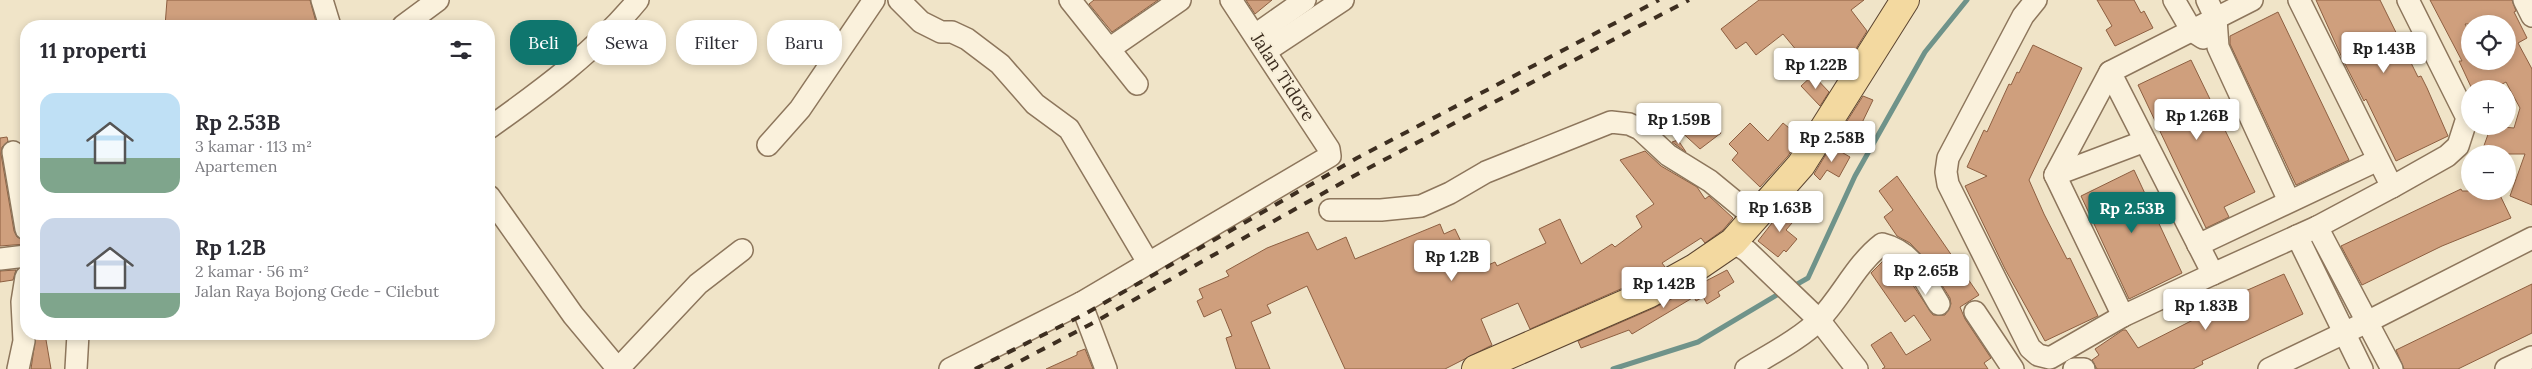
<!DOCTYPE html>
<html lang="id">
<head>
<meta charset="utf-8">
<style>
	:root { --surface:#fff; --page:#f7f7f7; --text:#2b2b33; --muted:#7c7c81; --accent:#0f766e }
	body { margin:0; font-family:Lora,serif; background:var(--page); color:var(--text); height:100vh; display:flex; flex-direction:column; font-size:19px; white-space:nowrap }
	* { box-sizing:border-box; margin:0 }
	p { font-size:16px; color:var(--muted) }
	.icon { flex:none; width:28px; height:28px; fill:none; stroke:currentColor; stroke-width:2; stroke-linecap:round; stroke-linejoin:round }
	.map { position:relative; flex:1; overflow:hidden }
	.details { position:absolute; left:20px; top:20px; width:475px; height:320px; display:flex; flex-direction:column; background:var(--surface); border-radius:20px; box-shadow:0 2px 8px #0003 }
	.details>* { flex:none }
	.guide { position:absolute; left:510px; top:20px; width:475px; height:45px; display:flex; gap:10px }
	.tools { position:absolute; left:2461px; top:15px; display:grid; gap:10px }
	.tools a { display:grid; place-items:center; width:55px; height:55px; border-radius:50%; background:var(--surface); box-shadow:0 2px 8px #0003; font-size:25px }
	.price { position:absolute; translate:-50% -42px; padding:0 11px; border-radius:5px; background:#fff; color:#222; font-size:16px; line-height:32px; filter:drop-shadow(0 1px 2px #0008) }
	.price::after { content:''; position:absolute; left:50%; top:30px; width:15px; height:11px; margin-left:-8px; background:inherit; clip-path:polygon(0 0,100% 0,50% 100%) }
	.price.on { background:var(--accent); color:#fff }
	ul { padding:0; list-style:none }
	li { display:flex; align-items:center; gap:15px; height:125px; padding:0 20px }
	li span { display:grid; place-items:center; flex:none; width:140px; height:100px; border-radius:15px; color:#555 }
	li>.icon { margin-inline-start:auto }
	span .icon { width:60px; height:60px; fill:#fffc; stroke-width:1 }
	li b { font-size:21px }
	h2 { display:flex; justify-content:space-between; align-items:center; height:60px; padding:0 20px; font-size:21px }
	.tag { padding:0 18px; border-radius:20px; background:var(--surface); box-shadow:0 2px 8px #0003; font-size:18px; line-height:45px }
	.tag.on { background:var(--accent); color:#fff }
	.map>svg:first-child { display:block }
</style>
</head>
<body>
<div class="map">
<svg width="2532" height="369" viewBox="0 0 2532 369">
	<rect width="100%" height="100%" fill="#f0e4c8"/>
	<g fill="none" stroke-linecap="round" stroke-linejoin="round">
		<g stroke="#6f938a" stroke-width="5">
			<polyline points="1792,287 1808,278 1855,176 1925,52 1967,0"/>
			<polyline points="1613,369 1698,342 1782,292"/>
		</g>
	</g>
	<g fill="#cf9f7d" stroke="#8d5f41" fill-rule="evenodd">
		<polygon points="167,0 310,0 317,26 165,26"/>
		<polygon points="1094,0 1158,0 1112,32 1089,4"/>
		<polygon points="1246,0 1272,0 1255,14"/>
		<polygon points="1759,0 1864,0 1851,10 1867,31 1849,60 1845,63 1840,55 1816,74 1783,34 1756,55 1746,42 1736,49 1721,29"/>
		<polygon points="2097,0 2134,0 2141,13 2144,11 2153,28 2115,46 2106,30 2112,26"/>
		<polygon points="2316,0 2380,0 2418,77 2421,76 2427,88 2448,136 2396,161 2366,99 2364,101 2343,60"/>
		<path d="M2430,0H2512L2516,11L2514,12L2527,38L2518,43L2532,69V205L2510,196L2525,154H2481L2491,126L2514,128L2520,108L2514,97L2506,82L2493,89H2472L2459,61H2462ZM2465,24H2508V61H2470V33Z"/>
		<polygon points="2278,12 2349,160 2296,185 2230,44 2230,36"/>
		<polygon points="2033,45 2082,68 2029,180 2044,214 2067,259 2070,258 2098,316 2045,341 2005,269 1965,186 1987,176 1967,167 1984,130 1987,132 2009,84 2011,85 2017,72 2019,73"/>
		<polygon points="2191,60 2255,192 2224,207 2229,217 2206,228 2138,85"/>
		<polygon points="1813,75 1829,92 1820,106 1801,86"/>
		<polygon points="1863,96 1873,100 1860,127 1868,131 1860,148 1842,129"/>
		<polygon points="1701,108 1721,133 1700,149 1676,127"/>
		<polygon points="1750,123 1768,141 1783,123 1800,137 1788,156 1760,187 1732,160 1738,153 1729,144"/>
		<polygon points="7,137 8,141 2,147 1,154 14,231 17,237 26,241 26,244 0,246 0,138"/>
		<polygon points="1678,140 1686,152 1672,142"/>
		<polygon points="1831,146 1850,157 1839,177 1827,170 1820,180 1814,174"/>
		<polygon points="1645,151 1661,166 1697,187 1705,199 1709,196 1733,218 1723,230 1705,243 1701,238 1662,263 1665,267 1641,280 1530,329 1518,303 1481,319 1492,345 1445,369 1345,369 1307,286 1267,305 1271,313 1251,322 1270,369 1236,369 1226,338 1232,336 1221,309 1204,317 1197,301 1203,298 1199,289 1229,276 1226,271 1267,248 1308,232 1317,250 1346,237 1355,259 1440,224 1444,234 1455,229 1466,252 1477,247 1486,266 1495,262 1497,266 1546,243 1539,229 1560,219 1581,264 1612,244 1615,247 1642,227 1636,216 1654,204 1620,160"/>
		<polygon points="2134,170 2182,273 2129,299 2081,196"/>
		<polygon points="1897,176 1979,295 1960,307 1965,319 1991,358 1984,363 1988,369 1882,369 1885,367 1871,345 1891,332 1906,355 1931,340 1914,315 1905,322 1871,273 1886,258 1895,263 1906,275 1933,315 1945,315 1951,304 1950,298 1926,260 1910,243 1897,236 1884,217 1893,210 1879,191"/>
		<polygon points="2461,189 2462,191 2498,191 2511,218 2442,246 2362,285 2341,246"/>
		<polygon points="1786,205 1798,216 1786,230 1797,239 1786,252 1784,250 1778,257 1758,241"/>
		<polygon points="16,270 13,280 0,282 0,271"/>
		<polygon points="1727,270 1734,282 1718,292 1720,296 1707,304 1703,297 1696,301 1694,297 1632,334 1629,330 1581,348 1578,341 1654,308"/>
		<polygon points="2284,274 2303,314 2202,361 2203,364 2193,369 2097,369 2092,360 2099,355 2095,349 2123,330 2126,330 2138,348 2193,320 2191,317 2218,303"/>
		<polygon points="2532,284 2532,333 2458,369 2404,369 2396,350"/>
		<polygon points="36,334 45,334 51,369 31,369"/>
		<polygon points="1085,349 1093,369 1046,369 1077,355 1077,352"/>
	</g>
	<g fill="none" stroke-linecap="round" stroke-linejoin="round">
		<defs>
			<g id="minor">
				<polyline points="322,0 330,26"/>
				<polyline points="899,0 921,22 941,32 952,32 967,39 1000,64 1035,104 1069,129 1149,264"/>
				<polyline points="1070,0 1137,84"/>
				<polyline points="2036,0 2023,16 1948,158 1946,172 1948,184 2030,348 2038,355 2050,358 2123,316 2213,274"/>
				<polyline points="2174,0 2192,31 2203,38"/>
				<polyline points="2207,0 2216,19 2218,47 2289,201"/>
				<polyline points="2252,0 2110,72 2213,274 2317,227 2392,187"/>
				<polyline points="2299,0 2392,187 2447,156 2458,146 2467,118 2408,0"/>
				<polyline points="2524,0 2532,16"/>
				<polyline points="403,26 438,0"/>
				<polyline points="1255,35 1305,0"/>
				<polyline points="1109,49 1180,0"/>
				<polyline points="1266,51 1343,0"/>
				<polyline points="2110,72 2055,175 2123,316"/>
				<path d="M489,128C541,91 597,50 638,0"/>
				<polyline points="768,145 800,109 874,0"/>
				<polyline points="13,152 26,229"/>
				<polyline points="2055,175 2145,141"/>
				<polyline points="489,196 573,315 618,369"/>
				<polyline points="1330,210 1381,210 1421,206 1450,193 1486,172 1611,122 1629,124 1640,129 1668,155 1710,181 1755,218"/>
				<polyline points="2317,227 2392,369"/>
				<polyline points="2297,236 2362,369"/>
				<polyline points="1733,242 1747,251 1819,320 1857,369"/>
				<polyline points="2198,245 2378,160"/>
				<polyline points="0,259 26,256"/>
				<polyline points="1081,303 1330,156 1329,149 1231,0"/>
				<polyline points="1975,312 2013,369"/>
				<polyline points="18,369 24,341 22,302 26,277"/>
				<polyline points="76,369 78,334"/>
				<polyline points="618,369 698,284 742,250"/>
				<polyline points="950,369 1081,303 1106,369"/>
				<path d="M1746,369C1769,355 1802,338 1820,319C1842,296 1856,264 1882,244C1914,252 1922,277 1939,304"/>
				<polyline points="2074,369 2084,369"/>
				<polyline points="2269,369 2367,322 2532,238"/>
				<polyline points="2506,369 2532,357"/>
			</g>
			<polyline id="major" points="1476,369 1648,294 1695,268 1733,242 1801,165 1905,0"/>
		</defs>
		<use href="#minor" stroke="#8d765c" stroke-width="24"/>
		<use href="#major" stroke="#5b4430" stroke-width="30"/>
		<use href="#minor" stroke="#faf1dc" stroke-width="21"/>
		<use href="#major" stroke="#f3d9a0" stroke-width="28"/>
		<g stroke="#3d2e20" stroke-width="4" stroke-dasharray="9 9" stroke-linecap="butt">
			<polyline points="975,369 1085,314 1357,158 1659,0"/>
			<polyline points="1005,369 1091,324 1361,172 1689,0"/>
		</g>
	</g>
	<g text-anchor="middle" stroke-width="4" stroke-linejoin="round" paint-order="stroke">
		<g font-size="18" fill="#3d2e20" stroke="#f7eed8">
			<text transform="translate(1283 77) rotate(57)" y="6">Jalan Tidore</text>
		</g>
	</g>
</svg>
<div class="tools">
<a><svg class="icon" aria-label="locate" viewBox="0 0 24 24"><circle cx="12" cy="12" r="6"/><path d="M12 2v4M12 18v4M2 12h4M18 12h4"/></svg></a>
<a>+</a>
<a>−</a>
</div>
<b class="price" style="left:2384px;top:74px">Rp 1.43B</b>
<b class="price" style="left:1816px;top:90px">Rp 1.22B</b>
<b class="price" style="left:2197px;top:141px">Rp 1.26B</b>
<b class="price" style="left:1679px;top:145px">Rp 1.59B</b>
<b class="price" style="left:1832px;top:163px">Rp 2.58B</b>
<b class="price" style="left:1780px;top:233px">Rp 1.63B</b>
<b class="price on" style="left:2132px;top:234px">Rp 2.53B</b>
<b class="price" style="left:1452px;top:282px">Rp 1.2B</b>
<b class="price" style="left:1926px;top:296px">Rp 2.65B</b>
<b class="price" style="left:1664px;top:309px">Rp 1.42B</b>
<b class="price" style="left:2206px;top:331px">Rp 1.83B</b>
<div class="guide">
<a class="tag on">Beli</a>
<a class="tag">Sewa</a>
<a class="tag">Filter</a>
<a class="tag">Baru</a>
</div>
<section class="details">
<h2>11 properti<svg class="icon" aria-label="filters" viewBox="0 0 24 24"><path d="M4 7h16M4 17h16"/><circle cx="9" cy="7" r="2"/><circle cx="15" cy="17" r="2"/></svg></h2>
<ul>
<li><span style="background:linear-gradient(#bfe0f5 65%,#7fa58c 0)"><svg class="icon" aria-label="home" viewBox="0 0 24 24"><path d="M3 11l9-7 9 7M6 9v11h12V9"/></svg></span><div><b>Rp 2.53B</b><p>3 kamar · 113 m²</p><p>Apartemen</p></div></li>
<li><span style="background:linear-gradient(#c9d6e8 75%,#7fa58c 0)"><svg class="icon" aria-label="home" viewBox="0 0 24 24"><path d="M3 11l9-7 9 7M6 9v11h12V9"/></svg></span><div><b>Rp 1.2B</b><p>2 kamar · 56 m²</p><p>Jalan Raya Bojong Gede - Cilebut</p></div></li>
</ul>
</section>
</div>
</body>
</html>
